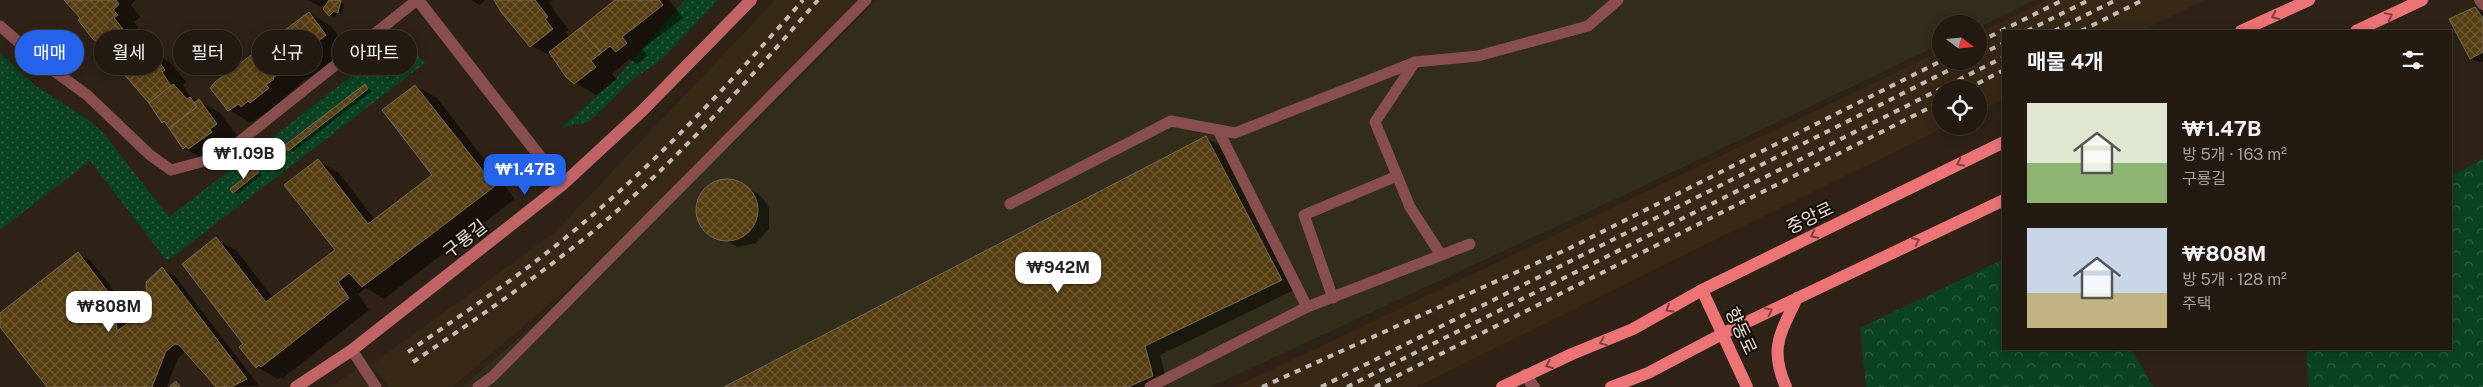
<!DOCTYPE html>
<html lang="ko">
<head>
<meta charset="utf-8">
<style>
	:root { --surface:#231a11; --page:#2f271f; --text:#f1f3f6; --muted:#a3a19f; --line:#403831; --accent:#2563eb }
	body { margin:0; font-family:"Public Sans","Noto Sans KR",sans-serif; background:var(--page); color:var(--text); height:100vh; display:flex; flex-direction:column; font-size:19px; white-space:nowrap }
	* { box-sizing:border-box; margin:0 }
	p { font-size:16px; color:var(--muted) }
	.icon { flex:none; width:28px; height:28px; fill:none; stroke:currentColor; stroke-width:2; stroke-linecap:round; stroke-linejoin:round }
	.map { position:relative; flex:1; overflow:hidden }
	.sheet { position:absolute; left:2002px; top:30px; width:450px; height:320px; display:flex; flex-direction:column; background:var(--surface); border-radius:0px; box-shadow:0 2px 12px #0003,0 0 0 1px var(--line) }
	.sheet>* { flex:none }
	.top-card { position:absolute; left:15px; top:30px; width:475px; height:45px; display:flex; gap:10px }
	.needle { width:32px; rotate:106deg }
	.controls { position:absolute; left:1932px; top:15px; display:grid; gap:10px }
	.controls a { display:grid; place-items:center; width:55px; height:55px; border-radius:50%; background:var(--surface); box-shadow:0 2px 12px #0003,0 0 0 1px var(--line); font-size:25px }
	.price { position:absolute; translate:-50% -42px; padding:0 11px; border-radius:10px; background:#fff; color:#222; font-size:16px; line-height:32px; filter:drop-shadow(0 1px 2px #0008) }
	.price::after { content:''; position:absolute; left:50%; top:30px; width:15px; height:11px; margin-left:-8px; background:inherit; clip-path:polygon(0 0,100% 0,50% 100%) }
	.price.on { background:var(--accent); color:#fff }
	ul { padding:0; list-style:none }
	li { display:flex; align-items:center; gap:15px; height:125px; padding:0 25px }
	li span { display:grid; place-items:center; flex:none; width:140px; height:100px; border-radius:0px; color:#555 }
	li>.icon { margin-inline-start:auto }
	span .icon { width:60px; height:60px; fill:#fffc; stroke-width:1 }
	li b { font-size:21px }
	h2 { display:flex; justify-content:space-between; align-items:center; height:60px; padding:0 25px; font-size:21px }
	.pill { padding:0 18px; border-radius:22px; background:var(--surface); box-shadow:0 2px 12px #0003,0 0 0 1px var(--line); font-size:18px; line-height:45px }
	.pill.on { background:var(--accent); color:#fff }
	.map>svg:first-child { display:block }
</style>
</head>
<body>
<div class="map">
<svg width="2483" height="387" viewBox="0 0 2483 387">
	<defs>
		<pattern id="grass-dots" width="8" height="8" patternUnits="userSpaceOnUse" patternTransform="scale(1.25)"><rect width="8" height="8" fill="#0b4322"/><path d="M2 2h.1M6 6h.1" fill="none" stroke="#2f5e41" stroke-width="1.8" stroke-linecap="round"/></pattern>
		<pattern id="forest-crowns" width="20" height="18" patternUnits="userSpaceOnUse" patternTransform="scale(1.25)"><rect width="20" height="18" fill="#0b4322"/><path d="M2 6a3 3 0 1 1 6 0M12 15a3 3 0 1 1 6 0" fill="none" stroke="#2f5e41"/></pattern>
		<pattern id="building-cross-hatch" width="8" height="8" patternUnits="userSpaceOnUse" patternTransform="scale(1.25)"><rect width="8" height="8" fill="#563e11"/><path d="M0 0l8 8M0 8l8-8" fill="none" stroke="#6e5933"/></pattern>
	</defs>
	<rect width="100%" height="100%" fill="#2f2317"/>
	<g fill="#382816">
		<polygon points="775,0 861,0 693,169 584,275 452,387 389,387 371,365 554,233"/>
		<polygon points="2047,0 2205,0 2141,31 2004,31 2004,99 1979,111 1979,89 1941,89 1941,126 1947,126 1416,387 1235,387 1941,51 1941,61 1979,61 1979,33"/>
		<polygon points="360,367 377,387 330,387"/>
	</g>
	<polygon fill="#332d1c" points="877,0 2035,0 1979,27 1979,24 1941,24 1941,44 1620,197 1210,387 462,387 597,271 756,122"/>
	<g fill="url(#grass-dots)">
		<polygon points="685,0 718,0 661,60 631,81 589,122 562,127 615,80"/>
		<polygon points="404,36 425,63 167,261 90,161 0,230 0,53 36,86 90,121 105,135 169,217"/>
	</g>
	<g fill="url(#forest-crowns)">
		<polygon points="2483,159 2483,387 2309,387 2306,349 2451,349 2451,176"/>
		<polygon points="2004,259 2004,349 2131,349 2153,387 1866,387 1860,328"/>
	</g>
	<g fill="#0007">
		<polygon points="65,0 135,0 131,5 140,17 134,22 138,28 135,30 142,43 159,52 164,59 171,63 186,82 183,85 190,96 220,113 238,137 233,145 205,160 184,148 168,125 163,122 149,101 136,88 119,61 118,54 101,44"/>
		<polygon points="308,0 332,0 340,2 344,4 342,14 339,13 334,17 329,15 330,0 321,7"/>
		<polygon points="472,0 484,0 485,1 479,5"/>
		<polygon points="494,0 553,0 549,3 569,30 565,32 570,37 617,0 669,0 683,18 642,49 647,56 637,64 629,59 612,74 617,79 596,95 574,82 554,57 531,46"/>
		<polygon points="2475,9 2483,13 2483,61 2480,63 2471,58"/>
		<polygon points="309,13 331,26 347,48 334,58 336,61 303,81 263,118 260,116 251,123 229,110 212,88"/>
		<polygon points="365,86 372,91 293,152 289,150"/>
		<polygon points="416,86 437,98 515,199 384,299 366,288 358,294 369,310 283,378 280,377 278,379 257,367 245,344 216,239 237,251 273,298 337,250 318,161 339,173 375,220 434,175"/>
		<polygon points="1206,138 1222,146 1296,289 1160,355 1168,385 1163,387 726,387"/>
		<polygon points="256,169 262,175 238,194 234,192"/>
		<polygon points="724,180 734,181 757,193 764,200 769,208 769,229 756,243 738,247 708,232 702,225 698,207 706,190 714,184"/>
		<polygon points="78,254 91,261 128,309 129,324 143,317 162,269 175,276 259,386 218,387 186,351 178,358 167,387 48,387 0,324 0,314"/>
	</g>
	<g fill="url(#building-cross-hatch)" stroke="#746a5a">
		<polygon points="64,0 116,0 119,4 113,10 118,15 114,18 123,29 105,44 104,42 100,45 92,38 78,20 80,18"/>
		<polygon points="329,0 341,0 338,13 334,11 329,16 323,9"/>
		<polygon points="494,0 535,0 548,17 545,19 553,29 530,47 501,12"/>
		<polygon points="615,0 659,0 663,5 622,37 627,43 616,52 610,46 601,53 580,28"/>
		<polygon points="2475,7 2483,18 2483,52 2470,59 2449,19"/>
		<polygon points="309,12 326,35 313,45 315,48 273,78 274,79 266,85 269,88 250,103 248,101 241,107 239,104 228,111 210,88 215,82"/>
		<polygon points="580,28 601,53 591,61 596,67 574,84 566,77 549,52"/>
		<polygon points="137,38 147,51 150,49 165,70 162,72 171,86 149,103 116,65 118,62 113,56"/>
		<polygon points="173,84 187,99 190,97 197,107 169,128 164,121 162,123 149,103"/>
		<polygon points="365,84 368,89 288,151 284,146"/>
		<polygon points="415,85 495,186 362,287 349,273 338,282 349,298 261,367 259,365 256,368 239,347 243,344 182,264 216,237 266,302 335,250 284,185 318,159 368,224 432,175 382,110"/>
		<polygon points="199,99 217,124 210,129 212,132 188,149 186,146 183,149 169,128 197,107 194,103"/>
		<polygon points="1206,136 1282,280 1145,346 1153,376 1128,387 724,387"/>
		<polygon points="256,168 259,172 233,193 230,189"/>
		<circle cx="727" cy="210" r="31"/>
		<polygon points="78,252 115,301 117,331 140,314 142,316 147,306 146,282 162,267 247,379 231,387 216,387 179,345 175,344 166,351 152,387 47,387 0,327 0,313"/>
		<polygon points="176,381 180,387 170,387 170,386"/>
	</g>
	<g fill="none" stroke-linecap="round" stroke-linejoin="round">
		<g stroke="#894f4f" stroke-width="11">
			<polyline points="0,26 39,60 87,95 150,155 171,170 220,157 417,0"/>
			<polyline points="1415,62 1375,122 1410,207 1441,255"/>
			<polyline points="1218,130 1307,307"/>
			<polyline points="1010,204 1171,121 1235,133 1415,62 1478,56 1588,26 1618,0"/>
			<polyline points="1333,298 1304,215 1397,176"/>
			<polyline points="352,350 376,387"/>
			<polyline points="478,387 492,377 866,0"/>
			<polyline points="1150,387 1307,307 1470,244"/>
		</g>
		<g stroke="#894f4f" stroke-width="12">
			<polyline points="418,0 562,185"/>
			<polyline points="2480,0 2483,4"/>
			<polyline points="1525,375 1534,387"/>
		</g>
		<polyline stroke="#c16466" stroke-width="12" points="296,387 352,350 562,185 642,111 751,0"/>
		<g stroke="#ec7477" stroke-width="12">
			<polyline points="2241,31 2309,0"/>
			<polyline points="2356,31 2422,0"/>
			<polyline points="1702,290 1747,387"/>
			<polyline points="1502,387 1572,354 1633,329 1702,290 2004,142"/>
			<polyline points="1611,387 1648,373 1724,333 2004,200"/>
			<path d="M1786,387C1769,348 1780,334 1797,298"/>
		</g>
		<g stroke="#c4bbb2" stroke-width="4" stroke-dasharray="6 6" stroke-linecap="butt">
			<polyline points="2027,31 2089,0"/>
			<polyline points="2054,31 2116,0"/>
			<polyline points="2081,31 2143,0"/>
			<polyline points="1979,42 2063,0"/>
			<polyline points="1979,55 2004,43"/>
			<polyline points="1967,89 2004,70"/>
			<path d="M408,352C467,311 527,271 582,224C662,157 734,79 803,0"/>
			<path d="M413,362C472,322 530,282 585,238C671,168 746,83 818,0"/>
			<polyline points="1262,387 1570,248 1941,61"/>
			<polyline points="1321,387 1967,61"/>
			<polyline points="1347,387 2004,57"/>
			<polyline points="1375,387 1941,102"/>
		</g>
	</g>
	<defs><path id="oneway-chevron" d="M-2-3.5L2.5 0L-2 3.5" fill="none" stroke-width="1.6" stroke-linecap="round" stroke-linejoin="round" transform="scale(1.25)"/></defs>
	<g stroke="#804140">
		<use href="#oneway-chevron" transform="translate(2275 16) rotate(155)"/>
		<use href="#oneway-chevron" transform="translate(2389 16) rotate(-26)"/>
		<use href="#oneway-chevron" transform="translate(1960 163) rotate(154)"/>
		<use href="#oneway-chevron" transform="translate(1814 235) rotate(154)"/>
		<use href="#oneway-chevron" transform="translate(1916 241) rotate(-25)"/>
		<use href="#oneway-chevron" transform="translate(1669 309) rotate(150)"/>
		<use href="#oneway-chevron" transform="translate(1769 311) rotate(-26)"/>
		<use href="#oneway-chevron" transform="translate(1603 342) rotate(158)"/>
		<use href="#oneway-chevron" transform="translate(1549 365) rotate(156)"/>
	</g>
	<g text-anchor="middle" stroke-width="4" stroke-linejoin="round" paint-order="stroke">
		<g font-size="18" fill="#e7dfd7" stroke="#130e09">
			<text transform="translate(1810 218) rotate(-26)" y="6">중앙로</text>
			<text transform="translate(465 239) rotate(-38)" y="6">구룡길</text>
			<text transform="translate(1741 331) rotate(65)" y="6">향동로</text>
		</g>
	</g>
</svg>
<div class="controls">
<a><svg class="needle" viewBox="-14 -14 28 28"><path d="M0-13l5 13h-10z" fill="#e53935"/><path d="M0 13l5-13h-10z" fill="#a3a19f"/></svg></a>
<a><svg class="icon" aria-label="locate" viewBox="0 0 24 24"><circle cx="12" cy="12" r="6"/><path d="M12 2v4M12 18v4M2 12h4M18 12h4"/></svg></a>
</div>
<b class="price" style="left:244px;top:180px">₩1.09B</b>
<b class="price on" style="left:525px;top:196px">₩1.47B</b>
<b class="price" style="left:1058px;top:294px">₩942M</b>
<b class="price" style="left:109px;top:333px">₩808M</b>
<div class="top-card">
<a class="pill on">매매</a>
<a class="pill">월세</a>
<a class="pill">필터</a>
<a class="pill">신규</a>
<a class="pill">아파트</a>
</div>
<section class="sheet">
<h2>매물 4개<svg class="icon" aria-label="filters" viewBox="0 0 24 24"><path d="M4 7h16M4 17h16"/><circle cx="9" cy="7" r="2"/><circle cx="15" cy="17" r="2"/></svg></h2>
<ul>
<li><span style="background:linear-gradient(#dfe7d0 60%,#8fb573 0)"><svg class="icon" aria-label="home" viewBox="0 0 24 24"><path d="M3 11l9-7 9 7M6 9v11h12V9"/></svg></span><div><b>₩1.47B</b><p>방 5개 · 163 m²</p><p>구룡길</p></div></li>
<li><span style="background:linear-gradient(#c9d6e8 65%,#c2b280 0)"><svg class="icon" aria-label="home" viewBox="0 0 24 24"><path d="M3 11l9-7 9 7M6 9v11h12V9"/></svg></span><div><b>₩808M</b><p>방 5개 · 128 m²</p><p>주택</p></div></li>
</ul>
</section>
</div>
</body>
</html>
